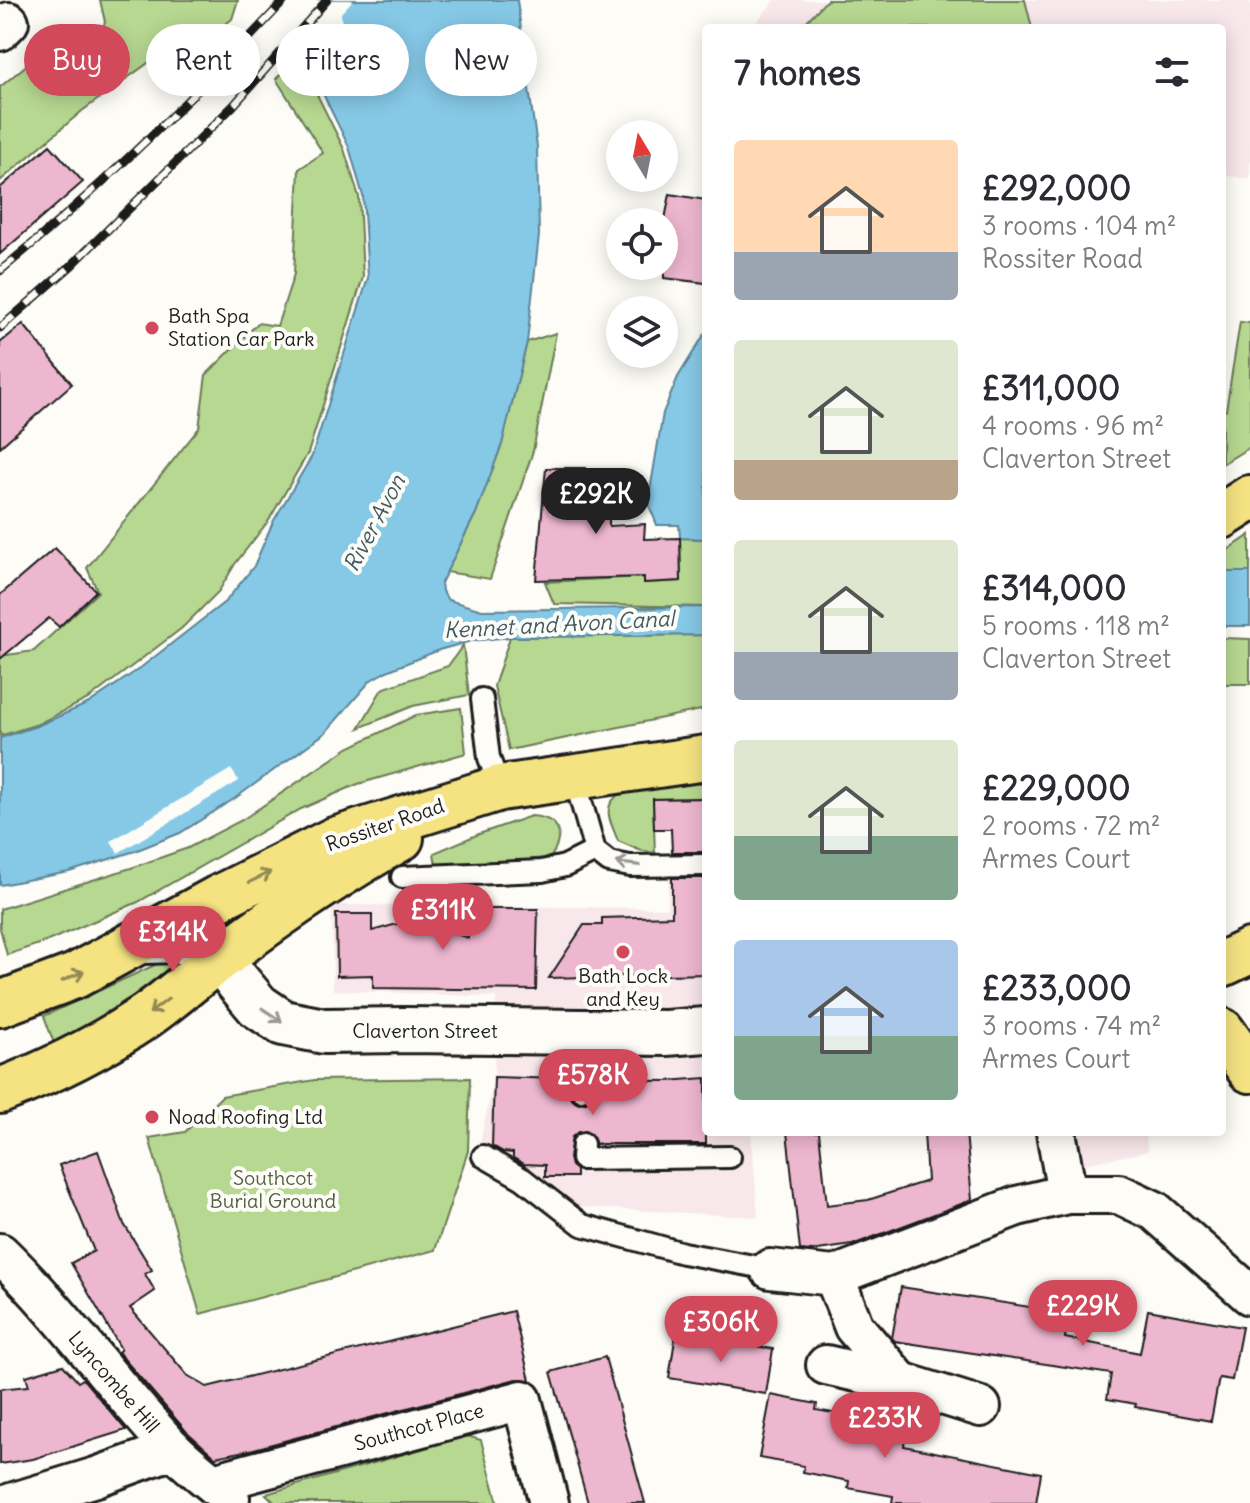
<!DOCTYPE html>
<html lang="en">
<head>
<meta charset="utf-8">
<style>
	:root { --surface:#fff; --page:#f2f2f3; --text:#2b2b33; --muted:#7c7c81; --accent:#d1495b }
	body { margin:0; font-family:Delius,sans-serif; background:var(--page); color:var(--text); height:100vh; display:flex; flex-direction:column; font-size:30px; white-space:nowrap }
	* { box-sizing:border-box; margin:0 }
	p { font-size:26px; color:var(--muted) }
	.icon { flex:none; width:44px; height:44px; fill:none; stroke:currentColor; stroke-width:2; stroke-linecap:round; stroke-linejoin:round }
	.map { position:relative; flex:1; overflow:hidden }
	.drawer { position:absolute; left:702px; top:24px; width:524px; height:1112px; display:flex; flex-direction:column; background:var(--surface); border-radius:8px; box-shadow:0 4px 20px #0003 }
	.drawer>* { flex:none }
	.hud { position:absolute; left:24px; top:24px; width:558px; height:72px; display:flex; gap:16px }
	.needle { width:52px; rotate:350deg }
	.fabs { position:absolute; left:606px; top:120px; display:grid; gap:16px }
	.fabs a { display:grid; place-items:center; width:72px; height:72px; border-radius:50%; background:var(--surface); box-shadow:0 4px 20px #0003; font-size:40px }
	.price { position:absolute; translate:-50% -68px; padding:0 18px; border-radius:28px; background:var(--accent); color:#fff; font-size:26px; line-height:52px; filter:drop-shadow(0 2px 4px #0008) }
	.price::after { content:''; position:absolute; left:50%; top:48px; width:24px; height:18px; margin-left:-12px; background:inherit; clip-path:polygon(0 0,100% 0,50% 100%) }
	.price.current { background:#222; color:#fff }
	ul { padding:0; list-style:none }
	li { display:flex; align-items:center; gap:24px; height:200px; padding:0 32px }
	li span { display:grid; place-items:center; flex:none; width:224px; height:160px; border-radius:8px; color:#555 }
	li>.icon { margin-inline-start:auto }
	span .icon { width:96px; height:96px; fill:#fffc; stroke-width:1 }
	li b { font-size:34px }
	h2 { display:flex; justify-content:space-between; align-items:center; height:96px; padding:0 32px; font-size:34px }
	.pill { padding:0 28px; border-radius:36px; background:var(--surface); box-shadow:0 4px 20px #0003; font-size:28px; line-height:72px }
	.pill.current { background:var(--accent); color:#fff }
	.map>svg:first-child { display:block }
</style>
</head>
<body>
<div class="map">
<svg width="1250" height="1503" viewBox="0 0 1250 1503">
	<rect width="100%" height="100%" fill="#fdfcf7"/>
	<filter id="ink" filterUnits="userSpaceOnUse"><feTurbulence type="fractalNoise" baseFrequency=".0125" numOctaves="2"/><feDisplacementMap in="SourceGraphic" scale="16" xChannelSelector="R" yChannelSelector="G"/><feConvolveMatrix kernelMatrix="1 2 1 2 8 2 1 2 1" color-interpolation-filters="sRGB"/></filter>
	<g filter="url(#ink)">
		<g fill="#f8e7eb">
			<polygon points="775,0 1250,0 1250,179 1222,175 1222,28 751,28"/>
			<polygon points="669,879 706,879 706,1132 751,1132 758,1217 579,1207 532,1176 479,1147 494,1078 496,997 333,990 332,905 667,908"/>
			<polygon points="1064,1132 1145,1132 1148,1151 1070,1167"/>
		</g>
		<g fill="#b7d891" stroke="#6a7a56" stroke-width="2">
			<polygon points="100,0 238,0 232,19 201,44 173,38 155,58 82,111 0,181 0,87 52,44 99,39 105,22"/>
			<polygon points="827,0 1025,0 1032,28 800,28"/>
			<polygon points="298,56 344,149 359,197 363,277 308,453 269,520 235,564 219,591 182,628 90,698 38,724 0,736 0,656 34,651 98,592 87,568 199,428 206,375 258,323 277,326 294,274 299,169 323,153 276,79"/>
			<polygon points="1240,322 1250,323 1250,447 1222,464 1222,410 1226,410"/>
			<polygon points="556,333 533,451 490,579 446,572 476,513 502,444 527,342"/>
			<polygon points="1250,535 1250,572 1222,572 1222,554"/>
			<polygon points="680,538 706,539 706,607 554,604 545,582 644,577 645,583 681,581"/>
			<polygon points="706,635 706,709 509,750 494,686 510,637"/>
			<polygon points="1222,638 1250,639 1250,684 1222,684"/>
			<polygon points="463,645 469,695 413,706 359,728 382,689 448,666"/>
			<polygon points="461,708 466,753 358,784 301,809 138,902 50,940 7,955 0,928 0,909 131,868 188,848 242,820 348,748 416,715"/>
			<path d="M706,778V798L653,799L655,853L639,850L618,841C609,817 600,807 624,790Z"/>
			<path d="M531,816C560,818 565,833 551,857L437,871L434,853L479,834Z"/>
			<polygon points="167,961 170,970 166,977 55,1046 44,1016 157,964"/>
			<polygon points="470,1078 468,1151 435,1250 200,1314 149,1138 185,1132 222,1096 315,1080"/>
			<polygon points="467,1436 481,1440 498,1503 275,1503 266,1494"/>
		</g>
		<g fill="#86c9e7" stroke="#5c8496" stroke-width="2">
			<polygon points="280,0 517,0 537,147 539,235 527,342 502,444 476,513 441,583 442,591 448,600 482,610 706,607 706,635 510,637 471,641 439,650 387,671 371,680 325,733 234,799 180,833 135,851 69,872 0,885 0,738 37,726 89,703 139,669 226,601 254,566 273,522 312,456 368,278 363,196 349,147 308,63"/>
			<polygon points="706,334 706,539 680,538 679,525 657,525 648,503 663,413 678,377 704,335"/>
			<rect x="1222" y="572" width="28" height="54"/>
		</g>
		<g fill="#fdfcf7">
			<polygon points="277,0 353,0 341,13 344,53 324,33 302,57"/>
			<polygon points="231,769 239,781 118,853 111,841"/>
		</g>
		<g fill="#eeb7d0" stroke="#1c1c1c" stroke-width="2">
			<polygon points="50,145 83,182 0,254 0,188"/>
			<polygon points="670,194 706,200 706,283 664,278 664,224"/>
			<polygon points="23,324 72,384 0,447 0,343"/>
			<polygon points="546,468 585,468 585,478 609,478 609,526 645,524 644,539 680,538 681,581 644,583 644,577 536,580"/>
			<polygon points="55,548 96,591 59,627 49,618 0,659 0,595"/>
			<polygon points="706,798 706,852 672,852 671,829 654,829 653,799"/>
			<polygon points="672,878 706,878 706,974 549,978 584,925 602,925 602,918 672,916"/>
			<polygon points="468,909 538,909 536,990 373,988 373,975 337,976 336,914 372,914 372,931 415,919 468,938"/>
			<polygon points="494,1077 564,1079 569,1095 573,1100 579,1103 586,1102 591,1098 594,1092 591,1080 667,1081 706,1078 706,1144 596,1144 591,1134 585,1131 578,1132 572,1137 569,1158 571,1166 576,1170 576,1177 545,1177 545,1165 524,1164 513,1158 513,1153 503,1152 492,1146"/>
			<polygon points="787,1132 819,1132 827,1205 868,1200 927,1181 924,1132 966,1132 972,1200 852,1245 811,1251 800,1250"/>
			<polygon points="98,1151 124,1224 152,1270 145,1274 155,1291 130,1308 187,1375 207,1387 513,1311 530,1380 516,1379 250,1450 215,1457 186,1431 118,1352 121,1349 71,1263 94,1251 59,1165"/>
			<polygon points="901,1287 1069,1313 1065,1338 1140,1353 1148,1310 1242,1327 1232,1380 1219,1378 1211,1421 1135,1407 1136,1404 1107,1399 1111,1374 895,1341 892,1338"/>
			<polygon points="676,1333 773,1349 766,1394 669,1378"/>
			<polygon points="605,1357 623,1423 645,1503 588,1503 570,1438 551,1372"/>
			<polygon points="63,1365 78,1382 83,1379 126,1430 33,1459 0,1464 0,1389 29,1386 26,1376"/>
			<polygon points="771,1395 817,1404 816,1410 861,1418 861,1425 906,1434 904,1446 1041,1473 1036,1503 892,1503 893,1496 848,1488 849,1481 803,1472 804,1466 759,1458"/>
		</g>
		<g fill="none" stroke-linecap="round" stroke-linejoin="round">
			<defs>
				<g id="lane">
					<polyline points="482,699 489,758 500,788"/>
					<polyline points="574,776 595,851 609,862 630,866 706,865"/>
					<polyline points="402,877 542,871 565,866 595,851"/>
					<polyline points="576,1033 573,1066 581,1090"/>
					<polyline points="583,1144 582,1159 730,1157"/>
					<polyline points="483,1156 523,1179 582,1225 683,1253 770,1269"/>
				</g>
				<g id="street">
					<polyline points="0,31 9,22"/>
					<polyline points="1056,1132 1067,1194"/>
					<path d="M0,1253C62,1313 112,1384 170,1446C188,1465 211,1481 230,1498"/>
					<polyline points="770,1269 834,1276 1017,1206 1067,1194 1119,1194 1155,1211 1250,1295"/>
					<polyline points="834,1276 854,1327 901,1382"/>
					<polyline points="826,1365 901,1382 981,1407"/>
					<polyline points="213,1483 522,1400 549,1503"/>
					<polyline points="11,1503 96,1477 173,1449"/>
				</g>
				<polyline id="secondary" points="142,941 176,940 204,947 220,958 237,981 258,1006 283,1023 324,1031 404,1030 666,1033 706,1030"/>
				<g id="primary">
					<polyline points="1222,964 1250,951"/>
					<polyline points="1222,1031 1250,1070"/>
				</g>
				<g id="highway">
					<polyline points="1222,516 1250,498"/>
					<polyline points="0,1004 75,976 218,898 334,840 500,788 706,758"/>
					<path d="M0,1091C52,1071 100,1047 146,1016C173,997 197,975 223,956C280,913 339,873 401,838"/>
				</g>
			</defs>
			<use href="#lane" stroke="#1c1c1c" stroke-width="26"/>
			<use href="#street" stroke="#1c1c1c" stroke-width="44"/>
			<use href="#secondary" stroke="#1c1c1c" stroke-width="50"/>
			<use href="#primary" stroke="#1c1c1c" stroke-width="50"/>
			<use href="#highway" stroke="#1c1c1c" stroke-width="50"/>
			<use href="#lane" stroke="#fdfcf7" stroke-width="20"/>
			<use href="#street" stroke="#fdfcf7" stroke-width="38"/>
			<use href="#secondary" stroke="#fdfcf7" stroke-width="44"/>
			<use href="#primary" stroke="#f5e382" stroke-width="44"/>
			<use href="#highway" stroke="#f5e382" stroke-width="44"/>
			<defs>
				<g id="rail">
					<path d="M0,271C102,187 195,96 285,0"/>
					<polyline points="0,328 72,265 233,106 327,0"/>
				</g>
			</defs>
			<use href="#rail" stroke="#1c1c1c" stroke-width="9"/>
			<use href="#rail" stroke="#fdfcf7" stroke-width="6" stroke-dasharray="18" stroke-linecap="butt"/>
		</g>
		<defs><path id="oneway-shaft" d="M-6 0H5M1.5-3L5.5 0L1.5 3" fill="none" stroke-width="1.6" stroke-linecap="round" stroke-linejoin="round" transform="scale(2)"/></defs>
		<g stroke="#989794">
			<use href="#oneway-shaft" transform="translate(628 864) rotate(-173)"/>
			<use href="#oneway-shaft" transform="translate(272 1015) rotate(34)"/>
		</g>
		<g stroke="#938954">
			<use href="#oneway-shaft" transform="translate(260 877) rotate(-27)"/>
			<use href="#oneway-shaft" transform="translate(73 976) rotate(-24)"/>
			<use href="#oneway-shaft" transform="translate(159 1006) rotate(143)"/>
		</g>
	</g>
	<g fill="#d1495b" stroke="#fdfcf7" stroke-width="3">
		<circle cx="152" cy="328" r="8"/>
		<circle cx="623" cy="952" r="8"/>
		<circle cx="152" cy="1117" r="8"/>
	</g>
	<g text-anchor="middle" stroke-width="8" stroke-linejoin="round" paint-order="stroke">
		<g font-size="20" fill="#1c1c1c" stroke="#fdfcf7" text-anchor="start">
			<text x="168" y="323">Bath Spa<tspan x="168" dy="23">Station Car Park</tspan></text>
			<text x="623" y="983" text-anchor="middle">Bath Lock<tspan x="623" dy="23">and Key</tspan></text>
			<text x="168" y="1124">Noad Roofing Ltd</text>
		</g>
		<g font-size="20" fill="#1c1c1c" stroke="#fdfcf7">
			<text transform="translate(385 825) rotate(-19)" y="7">Rossiter Road</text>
			<text x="425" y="1038">Claverton Street</text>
			<text transform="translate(114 1382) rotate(49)" y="7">Lyncombe Hill</text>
			<text transform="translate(419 1427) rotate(-15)" y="7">Southcot Place</text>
		</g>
		<g font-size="20" fill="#525e45" stroke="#fdfcf7">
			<text x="273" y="1185">Southcot<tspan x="273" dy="23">Burial Ground</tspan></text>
		</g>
		<g font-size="22" font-style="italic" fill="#415963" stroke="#fdfcf7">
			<text transform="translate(374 523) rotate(-62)" y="8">River Avon</text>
			<text transform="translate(559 624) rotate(-3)" y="8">Kennet and Avon Canal</text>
		</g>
	</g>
</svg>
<div class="fabs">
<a><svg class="needle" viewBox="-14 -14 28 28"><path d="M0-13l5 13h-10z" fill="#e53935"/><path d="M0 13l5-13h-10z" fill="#7c7c81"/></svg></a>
<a><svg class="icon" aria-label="locate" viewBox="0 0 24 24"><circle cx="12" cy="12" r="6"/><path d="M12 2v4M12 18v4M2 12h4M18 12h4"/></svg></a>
<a><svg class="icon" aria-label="layers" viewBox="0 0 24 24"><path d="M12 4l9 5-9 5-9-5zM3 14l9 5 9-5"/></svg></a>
</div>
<b class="price current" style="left:596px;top:536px">£292K</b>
<b class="price" style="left:443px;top:952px">£311K</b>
<b class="price" style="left:173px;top:974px">£314K</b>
<b class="price" style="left:593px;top:1117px">£578K</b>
<b class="price" style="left:1083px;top:1348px">£229K</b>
<b class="price" style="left:721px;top:1364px">£306K</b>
<b class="price" style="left:885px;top:1460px">£233K</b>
<div class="hud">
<a class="pill current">Buy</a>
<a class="pill">Rent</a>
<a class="pill">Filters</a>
<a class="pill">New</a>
</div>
<section class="drawer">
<h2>7 homes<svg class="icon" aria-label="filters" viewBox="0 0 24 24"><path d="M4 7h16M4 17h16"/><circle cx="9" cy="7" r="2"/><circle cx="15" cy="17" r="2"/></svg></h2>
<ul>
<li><span style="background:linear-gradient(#ffd9b3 70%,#9aa5b1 0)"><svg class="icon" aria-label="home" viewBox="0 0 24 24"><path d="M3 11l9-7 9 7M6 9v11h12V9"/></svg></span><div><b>£292,000</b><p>3 rooms · 104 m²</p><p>Rossiter Road</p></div></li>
<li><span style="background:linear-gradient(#dfe7d0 75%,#b9a48a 0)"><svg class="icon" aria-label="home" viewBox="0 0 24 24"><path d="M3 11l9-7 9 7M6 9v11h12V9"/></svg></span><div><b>£311,000</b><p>4 rooms · 96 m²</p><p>Claverton Street</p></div></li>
<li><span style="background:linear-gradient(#dfe7d0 70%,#9aa5b1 0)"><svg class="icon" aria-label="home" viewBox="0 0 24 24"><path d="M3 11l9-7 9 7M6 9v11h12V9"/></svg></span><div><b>£314,000</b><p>5 rooms · 118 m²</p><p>Claverton Street</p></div></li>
<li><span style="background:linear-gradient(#dfe7d0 60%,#7fa58c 0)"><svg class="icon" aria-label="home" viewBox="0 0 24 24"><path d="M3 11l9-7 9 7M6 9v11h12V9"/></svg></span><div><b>£229,000</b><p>2 rooms · 72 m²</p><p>Armes Court</p></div></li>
<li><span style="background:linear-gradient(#a9c7e8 60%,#7fa58c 0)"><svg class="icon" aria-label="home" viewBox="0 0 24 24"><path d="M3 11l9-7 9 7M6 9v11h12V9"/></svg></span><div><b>£233,000</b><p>3 rooms · 74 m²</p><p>Armes Court</p></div></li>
</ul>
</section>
</div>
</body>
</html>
